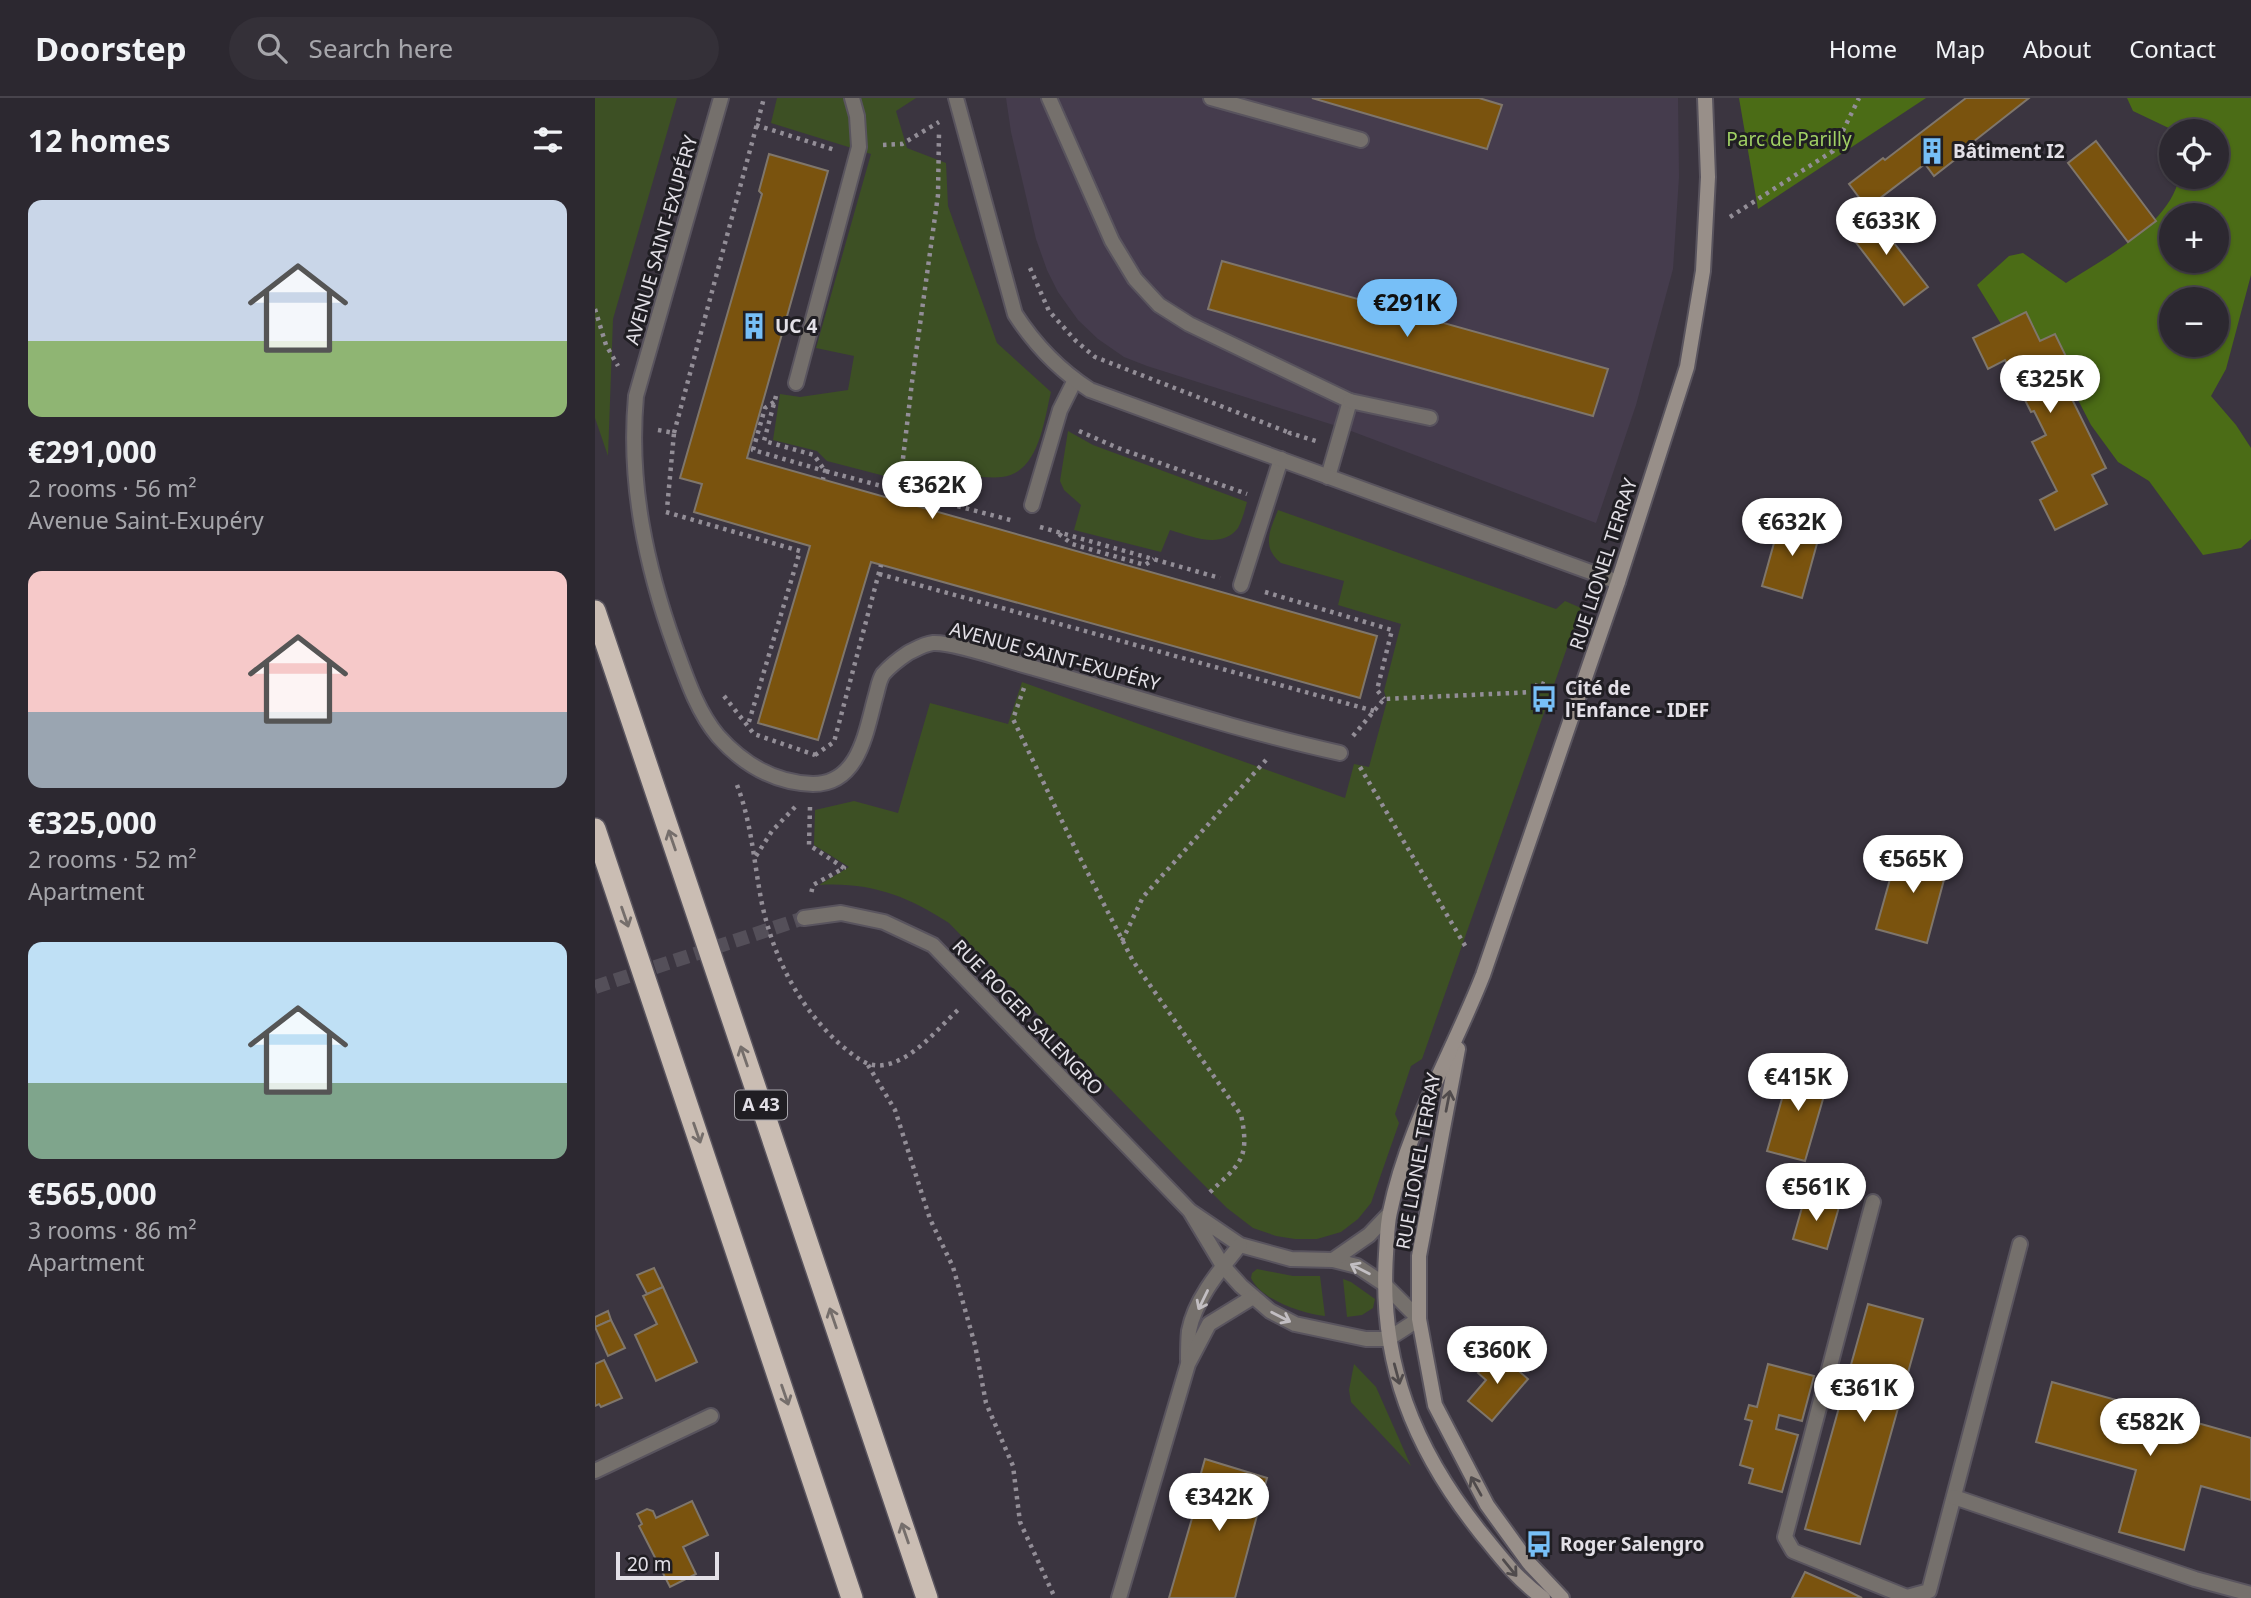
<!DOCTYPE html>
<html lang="en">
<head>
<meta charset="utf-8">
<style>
	:root { --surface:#2c2830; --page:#343038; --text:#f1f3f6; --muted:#a6a6ab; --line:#48444c; --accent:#77bff7 }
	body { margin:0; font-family:"Noto Sans",sans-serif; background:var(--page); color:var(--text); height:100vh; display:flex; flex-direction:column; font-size:26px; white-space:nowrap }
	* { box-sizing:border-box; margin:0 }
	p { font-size:23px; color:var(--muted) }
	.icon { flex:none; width:38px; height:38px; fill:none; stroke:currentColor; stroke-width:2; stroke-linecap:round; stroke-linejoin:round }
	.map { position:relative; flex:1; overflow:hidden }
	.drawer { display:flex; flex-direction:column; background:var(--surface); width:595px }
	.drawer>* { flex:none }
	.fabs { position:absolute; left:1564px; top:21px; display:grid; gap:14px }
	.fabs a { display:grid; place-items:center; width:70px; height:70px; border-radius:50%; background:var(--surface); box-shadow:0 2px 5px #0004,0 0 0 2px var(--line); font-size:35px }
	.scale { position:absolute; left:21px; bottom:18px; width:103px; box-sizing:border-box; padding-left:7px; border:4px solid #e3e0e7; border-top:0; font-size:19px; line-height:24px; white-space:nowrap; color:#e3e0e7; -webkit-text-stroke:5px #201e23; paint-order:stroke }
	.price { position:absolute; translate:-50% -60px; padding:0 16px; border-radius:24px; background:#fff; color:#222; font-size:23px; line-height:46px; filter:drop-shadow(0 2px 4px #0008) }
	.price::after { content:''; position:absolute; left:50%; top:42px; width:21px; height:16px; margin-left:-10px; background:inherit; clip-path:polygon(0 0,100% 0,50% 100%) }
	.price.on { background:var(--accent); color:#111 }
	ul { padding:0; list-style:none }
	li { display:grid; align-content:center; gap:14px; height:371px; padding:0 28px }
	li span { display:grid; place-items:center; height:217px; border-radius:14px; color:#555 }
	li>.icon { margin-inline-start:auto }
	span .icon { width:126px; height:126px; fill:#fffc; stroke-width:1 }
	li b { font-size:30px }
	h2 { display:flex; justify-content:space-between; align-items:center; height:84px; padding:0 28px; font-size:30px }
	header { display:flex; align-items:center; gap:42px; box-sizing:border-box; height:98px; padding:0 35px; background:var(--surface); border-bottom:2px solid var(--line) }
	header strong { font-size:33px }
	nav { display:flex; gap:38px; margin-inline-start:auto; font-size:24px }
	.search { width:490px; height:63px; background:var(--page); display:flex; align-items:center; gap:18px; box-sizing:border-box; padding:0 24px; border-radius:38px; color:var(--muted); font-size:26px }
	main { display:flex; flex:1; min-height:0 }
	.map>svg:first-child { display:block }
</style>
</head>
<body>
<header>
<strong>Doorstep</strong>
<div class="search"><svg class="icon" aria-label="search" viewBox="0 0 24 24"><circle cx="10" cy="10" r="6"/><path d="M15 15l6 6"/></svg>Search here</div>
<nav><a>Home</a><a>Map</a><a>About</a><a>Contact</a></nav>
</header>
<main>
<section class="drawer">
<h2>12 homes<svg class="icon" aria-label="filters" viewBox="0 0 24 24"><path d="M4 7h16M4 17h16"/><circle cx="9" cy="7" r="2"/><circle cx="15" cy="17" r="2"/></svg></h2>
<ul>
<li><span style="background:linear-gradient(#c9d6e8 65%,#8fb573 0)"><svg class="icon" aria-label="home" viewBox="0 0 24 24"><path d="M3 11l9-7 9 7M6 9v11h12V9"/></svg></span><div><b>€291,000</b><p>2 rooms · 56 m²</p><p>Avenue Saint-Exupéry</p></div></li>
<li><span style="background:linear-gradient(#f6c9c9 65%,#9aa5b1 0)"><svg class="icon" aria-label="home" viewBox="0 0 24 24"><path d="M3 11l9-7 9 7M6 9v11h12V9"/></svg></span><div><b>€325,000</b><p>2 rooms · 52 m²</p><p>Apartment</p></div></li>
<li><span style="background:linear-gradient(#bfe0f5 65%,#7fa58c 0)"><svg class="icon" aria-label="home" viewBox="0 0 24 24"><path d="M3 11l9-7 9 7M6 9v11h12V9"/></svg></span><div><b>€565,000</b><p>3 rooms · 86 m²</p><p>Apartment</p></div></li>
</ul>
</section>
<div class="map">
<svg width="1656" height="1500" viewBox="0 0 1656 1500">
	<rect width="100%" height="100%" fill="#3b3540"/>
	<polygon fill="#453c4d" points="411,0 1083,0 1084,79 1078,171 1041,307 1001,425 748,330 552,268 529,259 503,241 483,222 463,194 452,172 441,141 416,34"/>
	<g fill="#3d5024">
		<polygon points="0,0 82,0 18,221 13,358 0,320"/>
		<path d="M182,0H321L301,13L312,50L351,65L353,108L402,245L456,294C449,322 444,375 407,379C400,380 392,379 385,379L378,401L232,363L222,353L178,342L185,296L205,299L253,292L259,258L221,250L276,56L176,25Z"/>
		<path d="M473,333L498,347L652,404C650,411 647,423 643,430C626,452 596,438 575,432L566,454L479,432L486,407L469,392L465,383Z"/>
		<path d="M683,412L961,511L970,503L986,510L827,961L816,968L800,1016L804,1025L776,1105L763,1121L746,1134L722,1141H700L681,1138L658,1130L632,1110L588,1066L354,825C312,798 276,784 224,787L254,769L219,747L220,712L259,703L303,715L335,605L413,626L427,584L750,700L759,666L774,669L792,603L789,593L806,526L743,507L749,483L686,465C666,449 675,432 683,412Z"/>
		<path d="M662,1171L698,1178H725L730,1218C708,1216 666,1202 656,1180L657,1175Z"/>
		<polygon points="748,1181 756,1184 780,1201 778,1210 767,1217 752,1219"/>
		<polygon points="759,1266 781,1289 816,1368 756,1304 754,1292"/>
	</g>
	<g fill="#4b6c16" fill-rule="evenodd">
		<polygon points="1144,0 1331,0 1163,111"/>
		<path d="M1532,0H1656V177L1631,271L1616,298L1641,327L1656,350V441L1646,450L1608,457L1554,383L1523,364L1496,327L1481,298L1484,285L1460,236L1445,243L1431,214L1406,226L1382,187L1414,158L1428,155L1471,185C1508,161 1576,126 1584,79H1622V33H1580L1538,13ZM1577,117H1622V163H1577ZM1577,201H1622V247H1577Z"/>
	</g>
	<g fill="#7a530e" stroke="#7f766b" stroke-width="2">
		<polygon points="717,0 884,0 907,7 892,51"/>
		<polygon points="1371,0 1434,0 1378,44 1380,46 1339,78 1330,66 1272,110 1254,86 1288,60 1290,62"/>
		<polygon points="1501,43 1561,123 1533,144 1473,65"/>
		<polygon points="174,56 233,73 152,360 782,538 765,600 276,464 223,642 163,625 215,448 99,414 107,386 85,380 167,96 164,93"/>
		<polygon points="1272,110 1333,189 1309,207 1249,129"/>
		<polygon points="627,163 1013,271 998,318 613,211"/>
		<polygon points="1431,214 1445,243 1460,236 1484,285 1472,291 1511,370 1497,377 1512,406 1460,432 1445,402 1462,393 1437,344 1451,337 1439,313 1436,314 1410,262 1393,271 1378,240"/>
		<polygon points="1186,420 1226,431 1207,500 1167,488"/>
		<polygon points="1304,749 1354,763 1332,845 1281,831"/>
		<polygon points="1197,966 1235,977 1210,1063 1172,1053"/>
		<polygon points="1210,1099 1244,1109 1232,1151 1198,1141"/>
		<polygon points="59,1170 68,1189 52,1196 42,1177"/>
		<polygon points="68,1189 102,1264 61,1283 40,1237 62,1226 48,1198"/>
		<polygon points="1273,1206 1328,1221 1265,1446 1210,1431"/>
		<polygon points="13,1213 16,1222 0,1229 0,1219"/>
		<polygon points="16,1222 30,1250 13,1258 0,1229"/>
		<polygon points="902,1254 933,1281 897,1323 873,1303 891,1282 883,1275"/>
		<polygon points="9,1262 27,1300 6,1309 4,1306 0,1308 0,1266"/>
		<polygon points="1173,1266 1219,1278 1207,1323 1184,1317 1181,1331 1203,1337 1187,1394 1154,1385 1158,1371 1145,1367 1157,1323 1150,1321 1154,1307 1162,1309"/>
		<polygon points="1457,1284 1656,1340 1656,1402 1606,1388 1589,1452 1524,1434 1541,1372 1441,1344"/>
		<polygon points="610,1361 672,1380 640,1500 574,1500 602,1403 599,1400"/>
		<polygon points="97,1403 113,1437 88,1449 101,1476 75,1489 44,1428 47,1426 42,1416 52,1411 58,1413 61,1420"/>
		<polygon points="1210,1474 1253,1493 1267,1500 1197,1500"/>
	</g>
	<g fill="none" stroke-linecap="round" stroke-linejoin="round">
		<polyline stroke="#544f59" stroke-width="14" stroke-dasharray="14 7" stroke-linecap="butt" points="0,889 209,820"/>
		<defs>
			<g id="service">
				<polyline points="454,0 517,143 540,181 564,207 594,226 755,303 733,379"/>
				<polyline points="616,0 766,42"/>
				<polyline points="201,285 264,49 262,18 257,0"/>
				<polyline points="755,303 835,320"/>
				<polyline points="437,407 465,312 480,282"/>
				<polyline points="646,487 686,361"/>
				<polyline points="1278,1104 1190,1439 1198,1453 1312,1499 1334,1493 1425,1146"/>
				<polyline points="1359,1399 1600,1481 1656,1496"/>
			</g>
			<g id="minor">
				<path d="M126,0L41,298C33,385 51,468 80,549C91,579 102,613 123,638C148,666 180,685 218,686C265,686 271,632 281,597C283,590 284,582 288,576C295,568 304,561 313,555C321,551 329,546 338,545C360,544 415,564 439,570C541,599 641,632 745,655"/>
				<path d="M361,0L420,216C440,247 464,272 495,292L1023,484"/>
				<polyline points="209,820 246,815 289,824 338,847 595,1113 645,1147 696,1161 738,1162 762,1168 789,1186 824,1221 793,1241 771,1241 700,1226 675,1213 646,1188 628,1168 595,1113"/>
				<polyline points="738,1162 774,1137 794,1116"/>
				<path d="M593,1262C593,1252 593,1242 594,1233C600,1201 625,1172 645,1147"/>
				<polyline points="0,1373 116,1318"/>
				<polyline points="524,1500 593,1266 614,1226 658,1199"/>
			</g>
			<g id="secondary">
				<polyline points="863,951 824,1158 824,1221 840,1307 892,1407 934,1465 967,1500"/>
				<path d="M948,1500C921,1480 907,1461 886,1435C819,1351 784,1265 791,1156C792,1142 792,1127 795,1114C812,1030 857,956 888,877L1023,484L1092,269L1108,173L1113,79L1110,0"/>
			</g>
			<g id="motorway">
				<polyline points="0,513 332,1500"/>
				<polyline points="0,731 257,1500"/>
			</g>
		</defs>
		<use href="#service" stroke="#59545e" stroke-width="18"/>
		<use href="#minor" stroke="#59545e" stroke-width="18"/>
		<use href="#secondary" stroke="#59545e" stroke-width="18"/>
		<use href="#motorway" stroke="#59545e" stroke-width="24"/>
		<g stroke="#938e97" stroke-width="4.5" stroke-dasharray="3.5 5" stroke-linecap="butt">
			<polyline points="161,27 240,52"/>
			<polyline points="288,47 307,46 344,24"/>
			<polyline points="1135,119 1238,53 1264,0"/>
			<polyline points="435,170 454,213 481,243 500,259 695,335"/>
			<polyline points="0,211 11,247 23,268"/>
			<polyline points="181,298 169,343 219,357 230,373 419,423"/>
			<polyline points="179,304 170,310 158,352 230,373 228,381"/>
			<polyline points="63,332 79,335 72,411"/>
			<polyline points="484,333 523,350 652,396"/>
			<polyline points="79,335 169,0"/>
			<polyline points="694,337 695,335 721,343"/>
			<polyline points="303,403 317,284 343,97 344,35"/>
			<polyline points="71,414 205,453 153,627"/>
			<polyline points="445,429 625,480"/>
			<polyline points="464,436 477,446 550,467 559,461"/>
			<polyline points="284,476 779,613"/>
			<polyline points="670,494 797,532 782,592 789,601"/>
			<path d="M429,590L418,621L479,748L538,863L646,1017C656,1063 643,1067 612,1097"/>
			<polyline points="129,598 159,636 220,657 219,662"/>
			<polyline points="758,638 789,601 939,594 943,584 962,591"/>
			<polyline points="220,657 239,644 286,467"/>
			<polyline points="765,669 872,851"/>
			<path d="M142,687C157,726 159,766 167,806C179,861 205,911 247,948C260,958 271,970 289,967C319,962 343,930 365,910"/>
			<polyline points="215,709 214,747 249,770 218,787 216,796"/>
			<polyline points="161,758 177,733 201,708"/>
			<polyline points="527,843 548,799 671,662"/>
			<polyline points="273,967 300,1012 335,1121 358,1169 380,1247 391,1305 418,1368 425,1424 460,1500"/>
		</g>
		<use href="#service" stroke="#75706c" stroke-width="14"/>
		<use href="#minor" stroke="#75706c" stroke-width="14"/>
		<use href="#secondary" stroke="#988f89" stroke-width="14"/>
		<use href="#motorway" stroke="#cabdb3" stroke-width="21"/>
	</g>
	<defs><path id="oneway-shaft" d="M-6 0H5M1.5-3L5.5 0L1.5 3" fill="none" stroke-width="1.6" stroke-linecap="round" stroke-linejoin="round" transform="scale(1.75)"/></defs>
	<g stroke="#756e6b">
		<use href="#oneway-shaft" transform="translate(77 742) rotate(-109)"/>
		<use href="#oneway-shaft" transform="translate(30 819) rotate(71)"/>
		<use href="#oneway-shaft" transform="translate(149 958) rotate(-109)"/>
		<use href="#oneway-shaft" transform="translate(102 1035) rotate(71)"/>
		<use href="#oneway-shaft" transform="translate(238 1220) rotate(-109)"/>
		<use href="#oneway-shaft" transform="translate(190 1297) rotate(71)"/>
		<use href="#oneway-shaft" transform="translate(310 1435) rotate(-109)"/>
	</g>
	<g stroke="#504b4c">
		<use href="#oneway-shaft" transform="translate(853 1003) rotate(-79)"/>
		<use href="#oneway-shaft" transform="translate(802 1276) rotate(75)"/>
		<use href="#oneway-shaft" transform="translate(881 1388) rotate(-119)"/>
		<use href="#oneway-shaft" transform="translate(915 1470) rotate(51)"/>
	</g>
	<g stroke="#c2bec2">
		<use href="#oneway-shaft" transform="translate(765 1171) rotate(-153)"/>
		<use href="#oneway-shaft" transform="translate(608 1202) rotate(116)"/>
		<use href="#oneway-shaft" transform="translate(686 1219) rotate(27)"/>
	</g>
	<defs>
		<symbol id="building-bare" viewBox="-9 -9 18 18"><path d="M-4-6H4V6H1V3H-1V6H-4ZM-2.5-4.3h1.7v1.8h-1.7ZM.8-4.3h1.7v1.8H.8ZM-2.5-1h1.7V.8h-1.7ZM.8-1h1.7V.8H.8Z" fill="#77bff7" stroke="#201e23" stroke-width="2.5" paint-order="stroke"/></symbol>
		<symbol id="bus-bare" viewBox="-9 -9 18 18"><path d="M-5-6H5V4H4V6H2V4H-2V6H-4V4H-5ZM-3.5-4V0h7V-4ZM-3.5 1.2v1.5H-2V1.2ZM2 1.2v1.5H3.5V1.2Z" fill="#77bff7" stroke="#201e23" stroke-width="2.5" paint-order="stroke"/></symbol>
	</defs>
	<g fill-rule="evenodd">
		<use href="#building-bare" x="1318" y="34" width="38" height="38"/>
		<use href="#building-bare" x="140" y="209" width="38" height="38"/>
		<use href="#bus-bare" x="930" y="582" width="38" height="38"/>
		<use href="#bus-bare" x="925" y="1427" width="38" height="38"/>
	</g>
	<g text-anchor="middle" stroke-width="6" stroke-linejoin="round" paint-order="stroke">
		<rect fill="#201e23" stroke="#a8a6ac" stroke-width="2" x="140" y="992.5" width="52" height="29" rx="5"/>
		<g font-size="18" font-weight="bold" fill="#e3e0e7">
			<text x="166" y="1013">A 43</text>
		</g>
		<g font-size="19" fill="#a0d064" stroke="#201e23">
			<text x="1194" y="48">Parc de Parilly</text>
		</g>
		<g font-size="19" font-weight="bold" fill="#e3e0e7" stroke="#201e23" text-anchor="start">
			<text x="1358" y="60">Bâtiment I2</text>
			<text x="180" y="235">UC 4</text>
			<text x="970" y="597">Cité de<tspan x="970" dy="22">l'Enfance - IDEF</tspan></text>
			<text x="965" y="1453">Roger Salengro</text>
		</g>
		<g font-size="19" fill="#e3e0e7" stroke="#201e23">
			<text transform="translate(66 142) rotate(-74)" y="7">AVENUE SAINT-EXUPÉRY</text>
			<text transform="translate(1008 466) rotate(-72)" y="7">RUE LIONEL TERRAY</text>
			<text transform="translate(460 558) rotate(15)" y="7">AVENUE SAINT-EXUPÉRY</text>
			<text transform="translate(433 919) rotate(46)" y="7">RUE ROGER SALENGRO</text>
			<text transform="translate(823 1063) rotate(-80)" y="7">RUE LIONEL TERRAY</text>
		</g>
	</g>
</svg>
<div class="fabs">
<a><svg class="icon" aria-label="locate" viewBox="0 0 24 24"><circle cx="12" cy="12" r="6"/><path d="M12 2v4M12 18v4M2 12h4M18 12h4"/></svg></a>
<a>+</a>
<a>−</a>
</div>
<div class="scale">20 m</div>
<b class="price" style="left:1291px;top:159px">€633K</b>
<b class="price on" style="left:812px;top:241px">€291K</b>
<b class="price" style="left:1455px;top:317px">€325K</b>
<b class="price" style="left:337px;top:423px">€362K</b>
<b class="price" style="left:1197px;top:460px">€632K</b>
<b class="price" style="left:1318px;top:797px">€565K</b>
<b class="price" style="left:1203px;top:1015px">€415K</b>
<b class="price" style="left:1221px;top:1125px">€561K</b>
<b class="price" style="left:902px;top:1288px">€360K</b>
<b class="price" style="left:1269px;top:1326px">€361K</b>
<b class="price" style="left:1555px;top:1360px">€582K</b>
<b class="price" style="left:624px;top:1435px">€342K</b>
</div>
</main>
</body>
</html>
